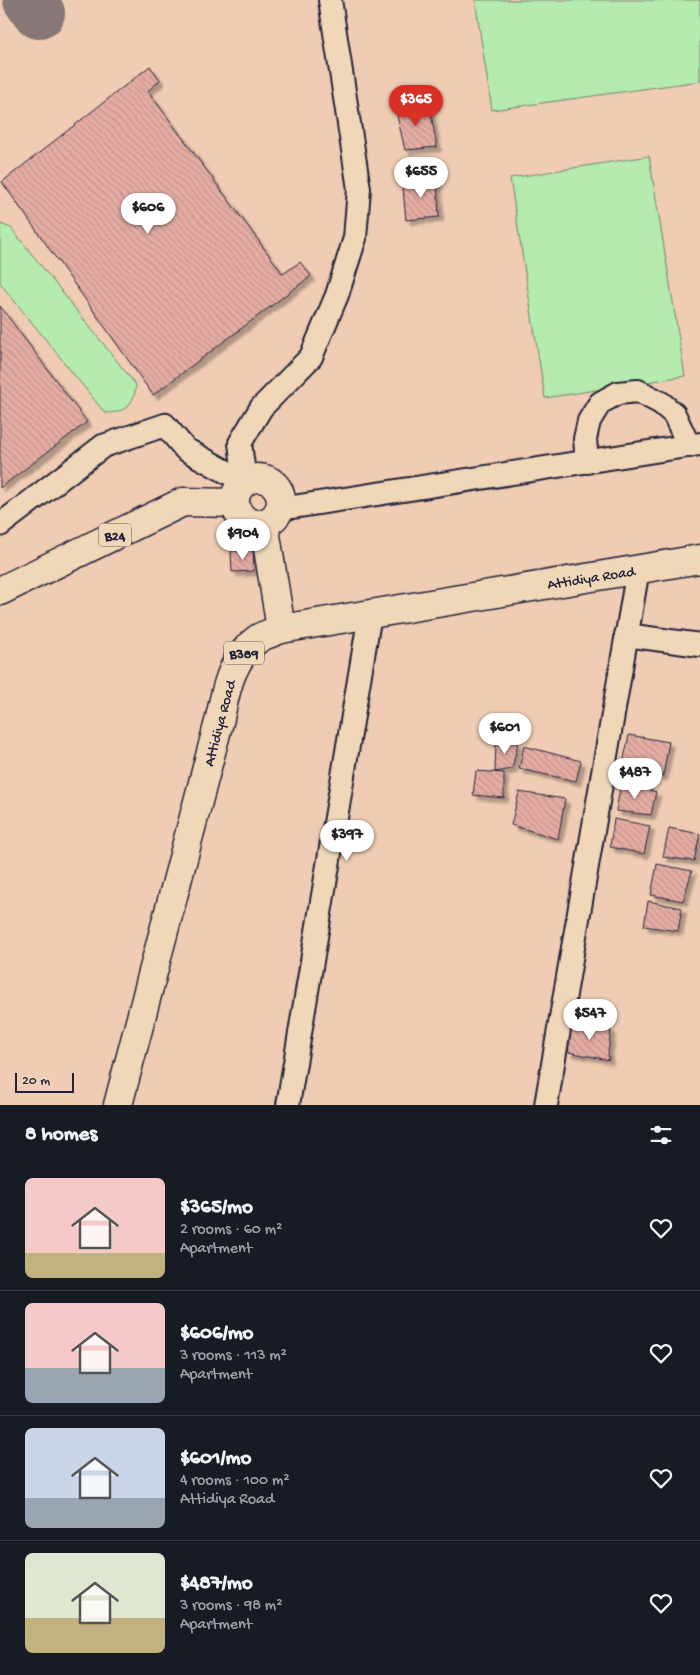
<!DOCTYPE html>
<html lang="en">
<head>
<meta charset="utf-8">
<style>
	:root { --surface:#171b24; --page:#20242c; --text:#f1f3f6; --muted:#9ea1a6; --line:#363941; --accent:#d93025 }
	body { margin:0; font-family:"Gochi Hand",sans-serif; background:var(--page); color:var(--text); height:100vh; display:flex; flex-direction:column; font-size:19px; white-space:nowrap }
	* { box-sizing:border-box; margin:0 }
	p { font-size:16px; color:var(--muted) }
	.icon { flex:none; width:28px; height:28px; fill:none; stroke:currentColor; stroke-width:2; stroke-linecap:round; stroke-linejoin:round }
	.map { position:relative; height:1105px; overflow:hidden }
	.side { display:flex; flex-direction:column; background:var(--surface); flex:1 }
	.side>* { flex:none }
	.scale { position:absolute; left:15px; bottom:12px; width:59px; box-sizing:border-box; padding-left:5px; border:2px solid #22223b; border-top:0; font-size:14px; line-height:18px; white-space:nowrap; color:#22223b; -webkit-text-stroke:4px #f0d7b8; paint-order:stroke }
	.price { position:absolute; translate:-50% -42px; padding:0 11px; border-radius:18px; background:#fff; color:#222; font-size:16px; line-height:32px; filter:drop-shadow(0 1px 2px #0008) }
	.price::after { content:''; position:absolute; left:50%; top:30px; width:15px; height:11px; margin-left:-8px; background:inherit; clip-path:polygon(0 0,100% 0,50% 100%) }
	.price.active { background:var(--accent); color:#fff }
	ul { padding:0; list-style:none }
	li { display:flex; align-items:center; gap:15px; height:125px; padding:0 25px }
	li+li { border-top:1px solid var(--line) }
	li span { display:grid; place-items:center; flex:none; width:140px; height:100px; border-radius:8px; color:#555 }
	li>.icon { margin-inline-start:auto }
	span .icon { width:60px; height:60px; fill:#fffc; stroke-width:1 }
	li b { font-size:21px }
	h2 { display:flex; justify-content:space-between; align-items:center; height:60px; padding:0 25px; font-size:21px }
	.map>svg:first-child { display:block }
</style>
</head>
<body>
<div class="map">
<svg width="700" height="1105" viewBox="0 0 700 1105">
	<defs>
		<pattern id="building-back-hatch" width="6" height="6" patternUnits="userSpaceOnUse" patternTransform="scale(1.25)"><rect width="6" height="6" fill="#e4aca3"/><path d="M-1 5l2 2M0 0l6 6M5-1l2 2" fill="none" stroke="#c3948d"/></pattern>
		<filter id="shadow"><feDropShadow dx="4.5" dy="4.5" stdDeviation="1" flood-color="#0004"/></filter>
	</defs>
	<rect width="100%" height="100%" fill="#efccb3"/>
	<filter id="ink" filterUnits="userSpaceOnUse"><feTurbulence type="fractalNoise" baseFrequency=".02" numOctaves="2"/><feDisplacementMap in="SourceGraphic" scale="10" xChannelSelector="R" yChannelSelector="G"/><feConvolveMatrix kernelMatrix="1 2 1 2 8 2 1 2 1" color-interpolation-filters="sRGB"/></filter>
	<g filter="url(#ink)">
		<g fill="#b5ebae" stroke="#6c8674">
			<polygon points="475,0 700,0 700,81 492,110"/>
			<polygon points="649,156 685,376 545,398 510,178"/>
			<path d="M0,224L11,228L136,385C134,405 125,413 105,413L0,283Z"/>
		</g>
		<g fill="none" stroke-linecap="round" stroke-linejoin="round">
			<polyline stroke="#877" stroke-width="52" points="29,0 39,13"/>
		</g>
		<g fill="url(#building-back-hatch)" stroke="#22223b" filter="url(#shadow)">
			<polygon points="150,66 160,80 148,91 283,274 300,262 311,276 153,395 2,182"/>
			<polygon points="429,103 437,147 405,150 395,107"/>
			<polygon points="402,179 437,179 439,217 406,220"/>
			<polygon points="0,306 87,422 0,488"/>
			<polygon points="253,550 254,571 232,572 231,551"/>
			<polygon points="629,735 669,742 663,776 622,768"/>
			<polygon points="496,740 518,743 512,769 495,772"/>
			<polygon points="524,746 581,761 576,781 519,769"/>
			<polygon points="476,771 504,773 504,798 473,795"/>
			<polygon points="621,783 656,792 651,815 616,811"/>
			<polygon points="519,792 565,799 558,839 511,825"/>
			<polygon points="614,819 650,826 644,854 610,847"/>
			<polygon points="669,828 700,834 694,861 663,857"/>
			<polygon points="657,864 692,871 683,901 651,895"/>
			<polygon points="648,901 682,908 678,931 644,926"/>
			<polygon points="572,1023 611,1029 608,1054 609,1060 568,1052"/>
		</g>
		<g fill="none" stroke-linecap="round" stroke-linejoin="round">
			<defs>
				<g id="minor">
					<polyline points="587,462 585,439 589,421 600,403 618,393 638,391 661,403 674,414 689,446"/>
					<polyline points="280,509 700,444"/>
					<polyline points="0,525 103,446 165,425 185,449 245,482 240,443 261,408 311,357 337,295 355,238 359,189 330,0"/>
					<polyline points="626,635 700,645"/>
					<polyline points="288,1105 370,614"/>
					<polyline points="546,1105 638,569"/>
				</g>
				<g id="major">
					<circle cx="258" cy="501" r="23"/>
					<polyline points="264,523 281,629"/>
					<polyline points="0,591 183,502 235,503"/>
					<path d="M118,1105L220,718C226,688 232,657 259,638C266,634 274,632 281,629L700,559"/>
				</g>
			</defs>
			<use href="#minor" stroke="#22223b" stroke-width="26"/>
			<use href="#major" stroke="#22223b" stroke-width="31"/>
			<use href="#minor" stroke="#f0d7b8" stroke-width="22"/>
			<use href="#major" stroke="#f0d7b8" stroke-width="28"/>
		</g>
	</g>
	<g text-anchor="middle" stroke-width="4" stroke-linejoin="round" paint-order="stroke">
		<g fill="#f0d7b8" stroke="#605860" stroke-width="1">
			<rect x="99" y="523.5" width="32" height="23" rx="4"/>
			<rect x="224" y="641.5" width="40" height="23" rx="4"/>
		</g>
		<g font-size="14" font-weight="bold" fill="#22223b">
			<text x="115" y="540">B24</text>
			<text x="244" y="658">B389</text>
		</g>
		<g font-size="15" fill="#22223b" stroke="#f0d7b8">
			<text transform="translate(591 577) rotate(-9)" y="5">Attidiya Road</text>
			<text transform="translate(219 723) rotate(-75)" y="5">Attidiya Road</text>
		</g>
	</g>
</svg>
<div class="scale">20 m</div>
<b class="price active" style="left:416px;top:127px">$365</b>
<b class="price" style="left:421px;top:199px">$655</b>
<b class="price" style="left:148px;top:235px">$606</b>
<b class="price" style="left:243px;top:561px">$904</b>
<b class="price" style="left:505px;top:755px">$601</b>
<b class="price" style="left:635px;top:800px">$487</b>
<b class="price" style="left:347px;top:862px">$397</b>
<b class="price" style="left:590px;top:1041px">$547</b>
</div>
<section class="side">
<h2>8 homes<svg class="icon" aria-label="filters" viewBox="0 0 24 24"><path d="M4 7h16M4 17h16"/><circle cx="9" cy="7" r="2"/><circle cx="15" cy="17" r="2"/></svg></h2>
<ul>
<li><span style="background:linear-gradient(#f6c9c9 75%,#c2b280 0)"><svg class="icon" aria-label="home" viewBox="0 0 24 24"><path d="M3 11l9-7 9 7M6 9v11h12V9"/></svg></span><div><b>$365/mo</b><p>2 rooms · 60 m²</p><p>Apartment</p></div><svg class="icon" aria-label="heart" viewBox="0 0 24 24"><path d="M12 20l-8-8c-3-5 5-10 8-4 3-6 11-1 8 4z"/></svg></li>
<li><span style="background:linear-gradient(#f6c9c9 65%,#9aa5b1 0)"><svg class="icon" aria-label="home" viewBox="0 0 24 24"><path d="M3 11l9-7 9 7M6 9v11h12V9"/></svg></span><div><b>$606/mo</b><p>3 rooms · 113 m²</p><p>Apartment</p></div><svg class="icon" aria-label="heart" viewBox="0 0 24 24"><path d="M12 20l-8-8c-3-5 5-10 8-4 3-6 11-1 8 4z"/></svg></li>
<li><span style="background:linear-gradient(#c9d6e8 70%,#9aa5b1 0)"><svg class="icon" aria-label="home" viewBox="0 0 24 24"><path d="M3 11l9-7 9 7M6 9v11h12V9"/></svg></span><div><b>$601/mo</b><p>4 rooms · 100 m²</p><p>Attidiya Road</p></div><svg class="icon" aria-label="heart" viewBox="0 0 24 24"><path d="M12 20l-8-8c-3-5 5-10 8-4 3-6 11-1 8 4z"/></svg></li>
<li><span style="background:linear-gradient(#dfe7d0 65%,#c2b280 0)"><svg class="icon" aria-label="home" viewBox="0 0 24 24"><path d="M3 11l9-7 9 7M6 9v11h12V9"/></svg></span><div><b>$487/mo</b><p>3 rooms · 98 m²</p><p>Apartment</p></div><svg class="icon" aria-label="heart" viewBox="0 0 24 24"><path d="M12 20l-8-8c-3-5 5-10 8-4 3-6 11-1 8 4z"/></svg></li>
</ul>
</section>
</body>
</html>
